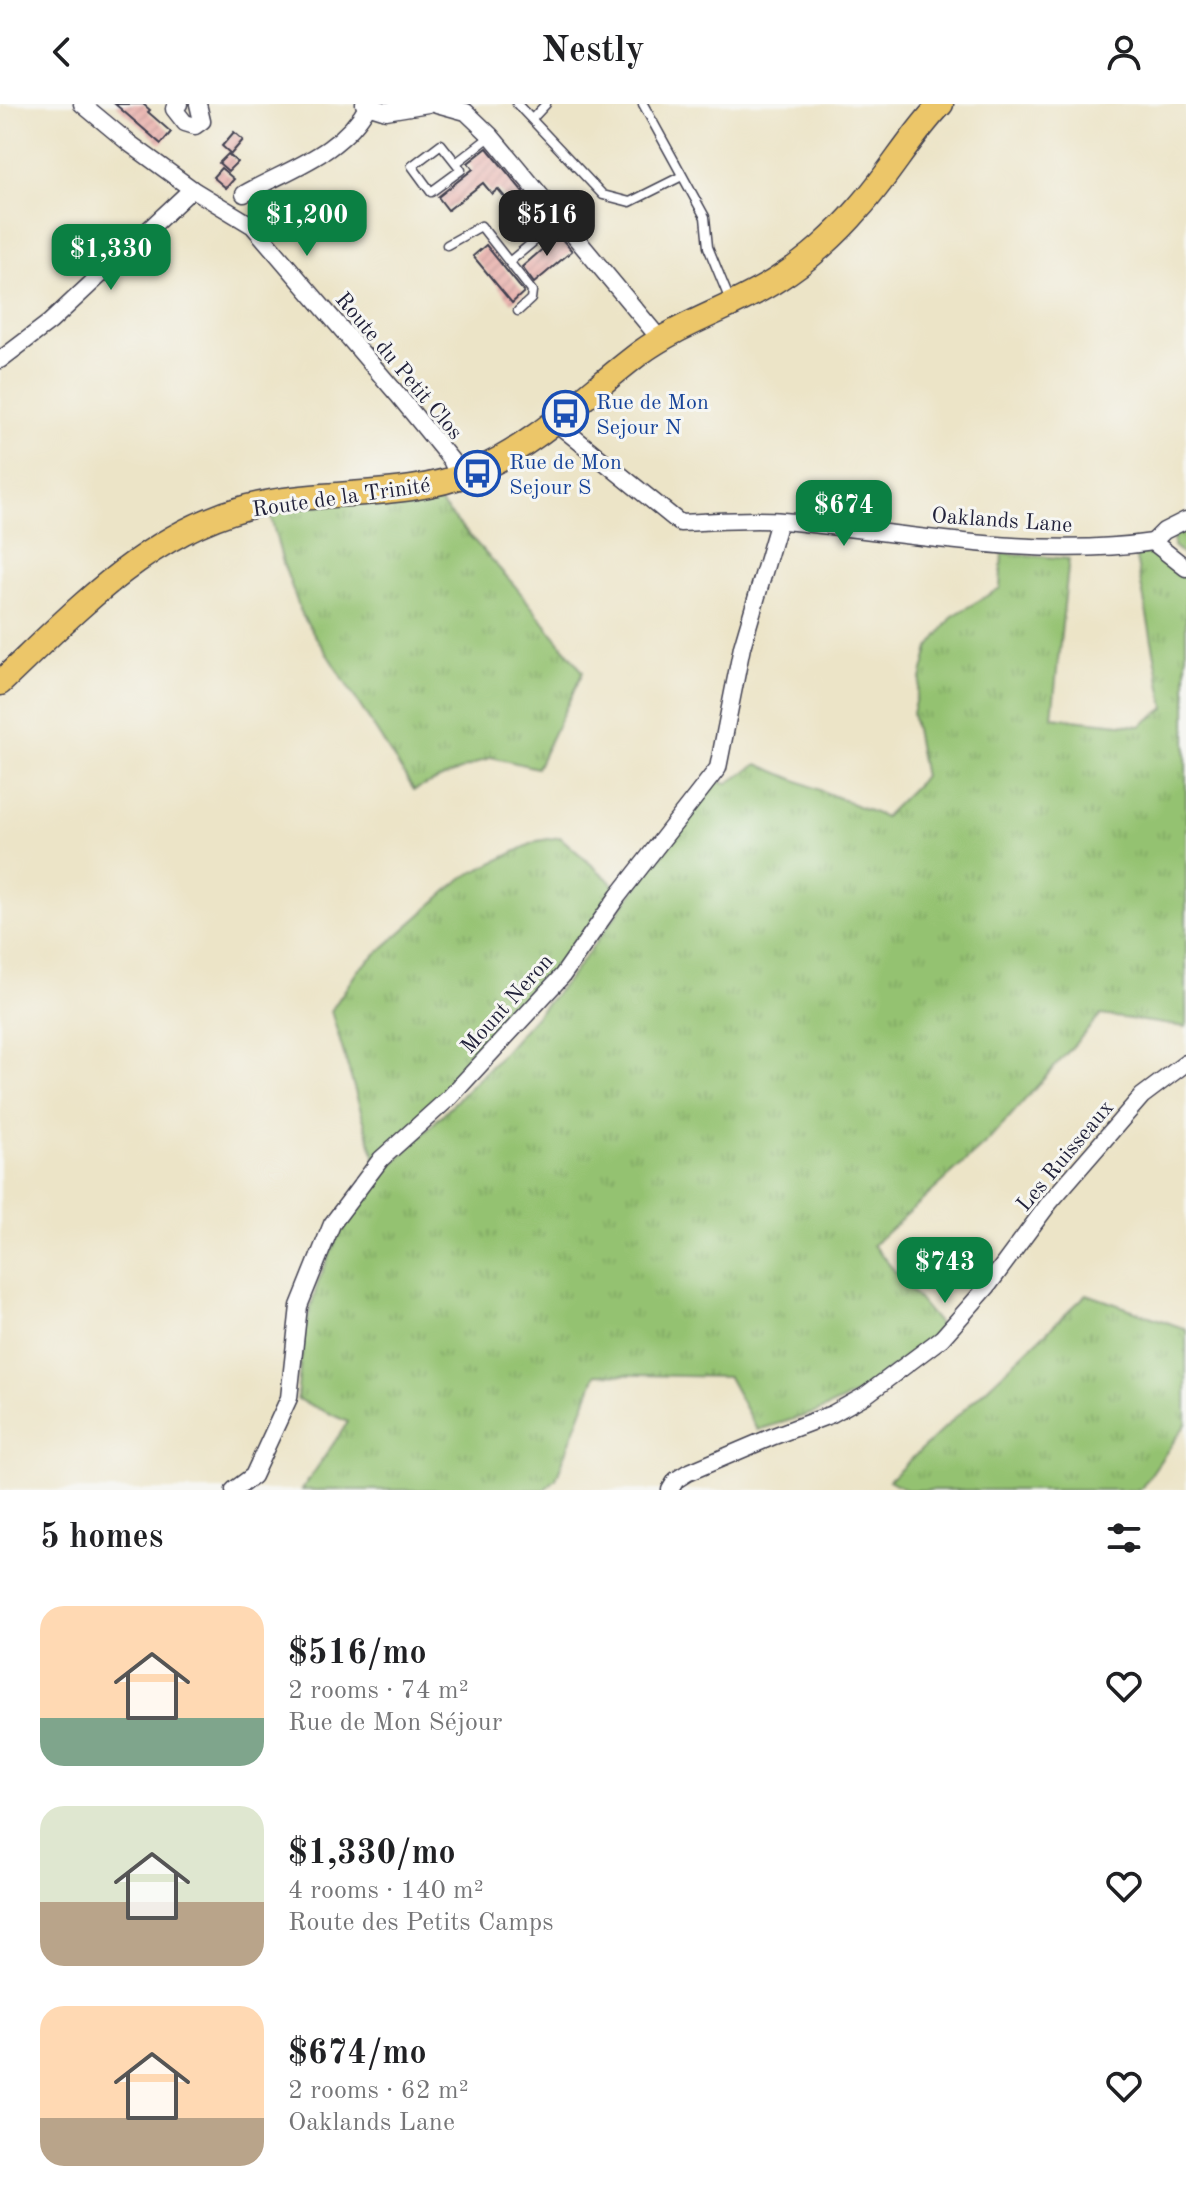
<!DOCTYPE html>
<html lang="en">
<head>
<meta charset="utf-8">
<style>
	:root { --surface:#fff; --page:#f2f2f2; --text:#202124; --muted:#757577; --accent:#0b8043 }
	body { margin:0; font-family:"Old Standard TT",serif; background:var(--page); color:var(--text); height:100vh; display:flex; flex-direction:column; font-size:30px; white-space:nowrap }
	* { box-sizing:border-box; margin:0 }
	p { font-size:26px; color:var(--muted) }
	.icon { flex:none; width:44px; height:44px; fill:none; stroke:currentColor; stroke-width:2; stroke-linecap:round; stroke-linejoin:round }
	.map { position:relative; height:1386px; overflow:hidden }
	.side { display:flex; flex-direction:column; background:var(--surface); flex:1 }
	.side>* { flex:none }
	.price { position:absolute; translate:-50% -68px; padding:0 18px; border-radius:16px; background:var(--accent); color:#fff; font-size:26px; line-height:52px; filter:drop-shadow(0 2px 4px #0008) }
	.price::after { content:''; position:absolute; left:50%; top:48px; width:24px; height:18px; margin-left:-12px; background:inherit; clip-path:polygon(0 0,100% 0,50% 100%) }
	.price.active { background:#222; color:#fff }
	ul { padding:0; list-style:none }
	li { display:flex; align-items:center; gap:24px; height:200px; padding:0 40px }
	li span { display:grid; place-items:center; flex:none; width:224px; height:160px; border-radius:24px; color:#555 }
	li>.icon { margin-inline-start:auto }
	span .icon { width:96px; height:96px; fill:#fffc; stroke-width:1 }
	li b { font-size:34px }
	h2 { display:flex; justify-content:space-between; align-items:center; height:96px; padding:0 40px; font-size:34px }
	header { display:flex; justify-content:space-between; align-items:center; height:104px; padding:0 40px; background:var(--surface); font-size:36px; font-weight:800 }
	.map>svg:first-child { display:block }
</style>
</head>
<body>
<header><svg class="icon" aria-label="back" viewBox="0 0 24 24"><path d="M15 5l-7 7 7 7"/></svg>Nestly<svg class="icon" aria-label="person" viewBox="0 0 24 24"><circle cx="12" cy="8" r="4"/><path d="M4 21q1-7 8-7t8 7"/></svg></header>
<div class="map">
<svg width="1186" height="1386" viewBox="0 0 1186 1386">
	<defs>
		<pattern id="grass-tufts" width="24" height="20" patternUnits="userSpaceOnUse" patternTransform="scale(2)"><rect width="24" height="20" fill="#94c271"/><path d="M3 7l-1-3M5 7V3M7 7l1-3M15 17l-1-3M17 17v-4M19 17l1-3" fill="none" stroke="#7fa663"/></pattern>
		<pattern id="building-hatch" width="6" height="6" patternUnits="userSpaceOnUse" patternTransform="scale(2)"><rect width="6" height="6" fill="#e7aaa6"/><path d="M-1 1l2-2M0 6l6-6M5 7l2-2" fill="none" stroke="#c69290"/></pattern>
	</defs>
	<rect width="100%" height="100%" fill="#f6f6f2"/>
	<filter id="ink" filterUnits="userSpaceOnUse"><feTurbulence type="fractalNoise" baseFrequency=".0125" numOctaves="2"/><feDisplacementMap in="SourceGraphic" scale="16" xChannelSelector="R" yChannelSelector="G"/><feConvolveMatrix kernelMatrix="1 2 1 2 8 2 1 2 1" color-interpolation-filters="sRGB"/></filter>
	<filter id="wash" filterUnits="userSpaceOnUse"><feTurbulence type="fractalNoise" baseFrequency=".006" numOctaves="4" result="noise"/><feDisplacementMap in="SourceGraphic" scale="32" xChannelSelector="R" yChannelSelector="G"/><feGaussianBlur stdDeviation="1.8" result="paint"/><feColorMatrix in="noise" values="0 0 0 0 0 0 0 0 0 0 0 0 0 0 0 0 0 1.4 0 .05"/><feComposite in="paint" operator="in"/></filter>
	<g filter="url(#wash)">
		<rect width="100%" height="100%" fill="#ece4c7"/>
		<g fill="url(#grass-tufts)" stroke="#5b7256" stroke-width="2">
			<polygon points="432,390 515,482 583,568 537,664 491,653 414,686 302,511 283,459 269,406"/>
			<polygon points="1186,423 1186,453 1173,442 1174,429"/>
			<polygon points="1002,449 1069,455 1052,613 1140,622 1165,604 1135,449 1155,449 1186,473 1186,923 1101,911 988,1037 873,1141 943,1225 855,1291 817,1308 757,1326 728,1273 596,1270 556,1375 544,1386 302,1386 348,1318 297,1295 303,1231 318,1178 339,1130 382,1071 493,960 570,873 716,677 728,679 758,660 884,713 924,673 912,609 929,544 953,512 1000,484"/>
			<polygon points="560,733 619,785 560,871 376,1057 331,907 358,866 462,774 537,737"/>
			<polygon points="1087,1190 1186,1225 1186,1320 1140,1386 907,1386 889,1376"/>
		</g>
		<g id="blocks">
			<g fill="url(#building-hatch)">
				<polygon points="115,0 143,0 150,6 148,8 171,28 161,40"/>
				<polygon points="234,28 243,36 231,50 222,42"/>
				<polygon points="487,44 547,117 534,128 498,85 492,90 483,79 448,106 438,93 473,65 468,59"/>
				<polygon points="228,50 237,58 228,67 219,59"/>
				<polygon points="221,64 234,75 226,84 213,73"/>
				<polygon points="556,128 572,147 534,179 522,163 546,142 543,139"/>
				<polygon points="486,141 524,188 512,199 473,152"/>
			</g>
		</g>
	</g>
	<g filter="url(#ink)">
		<use href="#blocks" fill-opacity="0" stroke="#403f50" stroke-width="2"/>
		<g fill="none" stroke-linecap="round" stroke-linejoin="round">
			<defs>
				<g id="service">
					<polyline points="517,0 603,91 630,98 682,72"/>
					<polyline points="643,0 705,113 708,143 731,199"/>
					<polyline points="532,15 546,0"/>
					<polyline points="456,59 441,40 412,62 431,88 461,66 456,59 491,32"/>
					<polyline points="447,141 481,122 532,187 531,195 518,207"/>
					<polyline points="509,158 561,115"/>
				</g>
				<g id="minor">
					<polyline points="82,0 129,39 192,85 253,122 398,291 451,356 459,373"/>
					<polyline points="179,0 174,5 185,19 195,22 202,17 198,0"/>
					<polyline points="364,0 386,7 428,0"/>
					<polyline points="437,0 466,8 491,32 660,235"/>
					<path d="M244,90C290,64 342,50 369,0"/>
					<polyline points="0,256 50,218 192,85"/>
					<path d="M555,318L680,419C713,418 749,414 783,417C904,428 1031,456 1153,438L1186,464"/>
					<polyline points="1153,438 1164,427 1186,416"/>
					<polyline points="234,1386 253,1372 289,1294 299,1202 332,1120 381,1055 450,993 562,872 618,792 718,664 742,543 779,417"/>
					<polyline points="670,1386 676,1376 687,1369 774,1332 832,1310 866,1291 942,1234 987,1183 1050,1098 1142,992 1186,959"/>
				</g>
				<path id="primary" d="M0,579C79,504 158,417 271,398C338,386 409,394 473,368C534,343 588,288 640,249C682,218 734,204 778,175C807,157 837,130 859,104C889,71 910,32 941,0"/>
			</defs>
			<use href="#service" stroke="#403f50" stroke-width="11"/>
			<use href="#minor" stroke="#403f50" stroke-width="19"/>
			<use href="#primary" stroke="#403f50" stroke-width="27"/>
			<use href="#service" stroke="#fff" stroke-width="8"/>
			<use href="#minor" stroke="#fff" stroke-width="16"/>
			<use href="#primary" stroke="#ecc669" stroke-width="24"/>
		</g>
	</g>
	<defs>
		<symbol id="bus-ring" viewBox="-11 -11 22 22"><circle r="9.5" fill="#f6f6f2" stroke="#1a4fb4" stroke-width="1.5"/><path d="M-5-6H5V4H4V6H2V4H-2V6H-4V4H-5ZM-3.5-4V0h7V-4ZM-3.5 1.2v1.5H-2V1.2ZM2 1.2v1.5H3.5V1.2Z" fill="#1a4fb4"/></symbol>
	</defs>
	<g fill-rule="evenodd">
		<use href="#bus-ring" x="540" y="284" width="51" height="51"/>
		<use href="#bus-ring" x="452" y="344" width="51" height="51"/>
	</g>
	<g text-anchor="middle" stroke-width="6" stroke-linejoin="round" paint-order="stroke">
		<g font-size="22" fill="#22223b" stroke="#f6f6f2">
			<text transform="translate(400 261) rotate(50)" y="8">Route du Petit Clos</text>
			<text transform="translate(341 392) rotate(-8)" y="8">Route de la Trinité</text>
			<text transform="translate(1002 415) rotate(4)" y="8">Oaklands Lane</text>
			<text transform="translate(506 899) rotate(-48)" y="8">Mount Neron</text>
			<text transform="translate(1064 1051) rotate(-50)" y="8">Les Ruisseaux</text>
		</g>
		<g font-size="22" fill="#164399" stroke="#f6f6f2" text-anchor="start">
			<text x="596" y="305">Rue de Mon<tspan x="596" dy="25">Sejour N</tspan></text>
			<text x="509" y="365">Rue de Mon<tspan x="509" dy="25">Sejour S</tspan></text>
		</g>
	</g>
</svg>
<b class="price" style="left:307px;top:154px">$1,200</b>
<b class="price active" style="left:547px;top:154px">$516</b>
<b class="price" style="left:111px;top:188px">$1,330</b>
<b class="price" style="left:844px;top:444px">$674</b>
<b class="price" style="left:945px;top:1201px">$743</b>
</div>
<section class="side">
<h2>5 homes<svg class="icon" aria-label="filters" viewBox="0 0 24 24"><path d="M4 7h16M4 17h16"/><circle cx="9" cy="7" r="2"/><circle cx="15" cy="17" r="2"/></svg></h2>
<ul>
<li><span style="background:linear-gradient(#ffd9b3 70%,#7fa58c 0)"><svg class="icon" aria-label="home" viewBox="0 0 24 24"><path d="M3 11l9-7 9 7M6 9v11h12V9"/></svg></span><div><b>$516/mo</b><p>2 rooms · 74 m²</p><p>Rue de Mon Séjour</p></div><svg class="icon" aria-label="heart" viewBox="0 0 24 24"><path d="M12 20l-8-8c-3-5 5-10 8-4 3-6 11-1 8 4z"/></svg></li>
<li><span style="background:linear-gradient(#dfe7d0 60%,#b9a48a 0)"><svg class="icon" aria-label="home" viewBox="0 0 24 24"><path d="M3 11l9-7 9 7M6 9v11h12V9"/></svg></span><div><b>$1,330/mo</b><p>4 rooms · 140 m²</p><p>Route des Petits Camps</p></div><svg class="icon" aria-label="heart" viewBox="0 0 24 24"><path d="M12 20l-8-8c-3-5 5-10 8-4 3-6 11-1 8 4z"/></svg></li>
<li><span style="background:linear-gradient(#ffd9b3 70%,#b9a48a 0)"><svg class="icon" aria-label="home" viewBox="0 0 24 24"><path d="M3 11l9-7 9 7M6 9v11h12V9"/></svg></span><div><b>$674/mo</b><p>2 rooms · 62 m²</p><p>Oaklands Lane</p></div><svg class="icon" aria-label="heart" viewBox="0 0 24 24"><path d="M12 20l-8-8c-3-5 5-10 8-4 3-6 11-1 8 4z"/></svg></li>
</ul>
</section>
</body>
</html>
